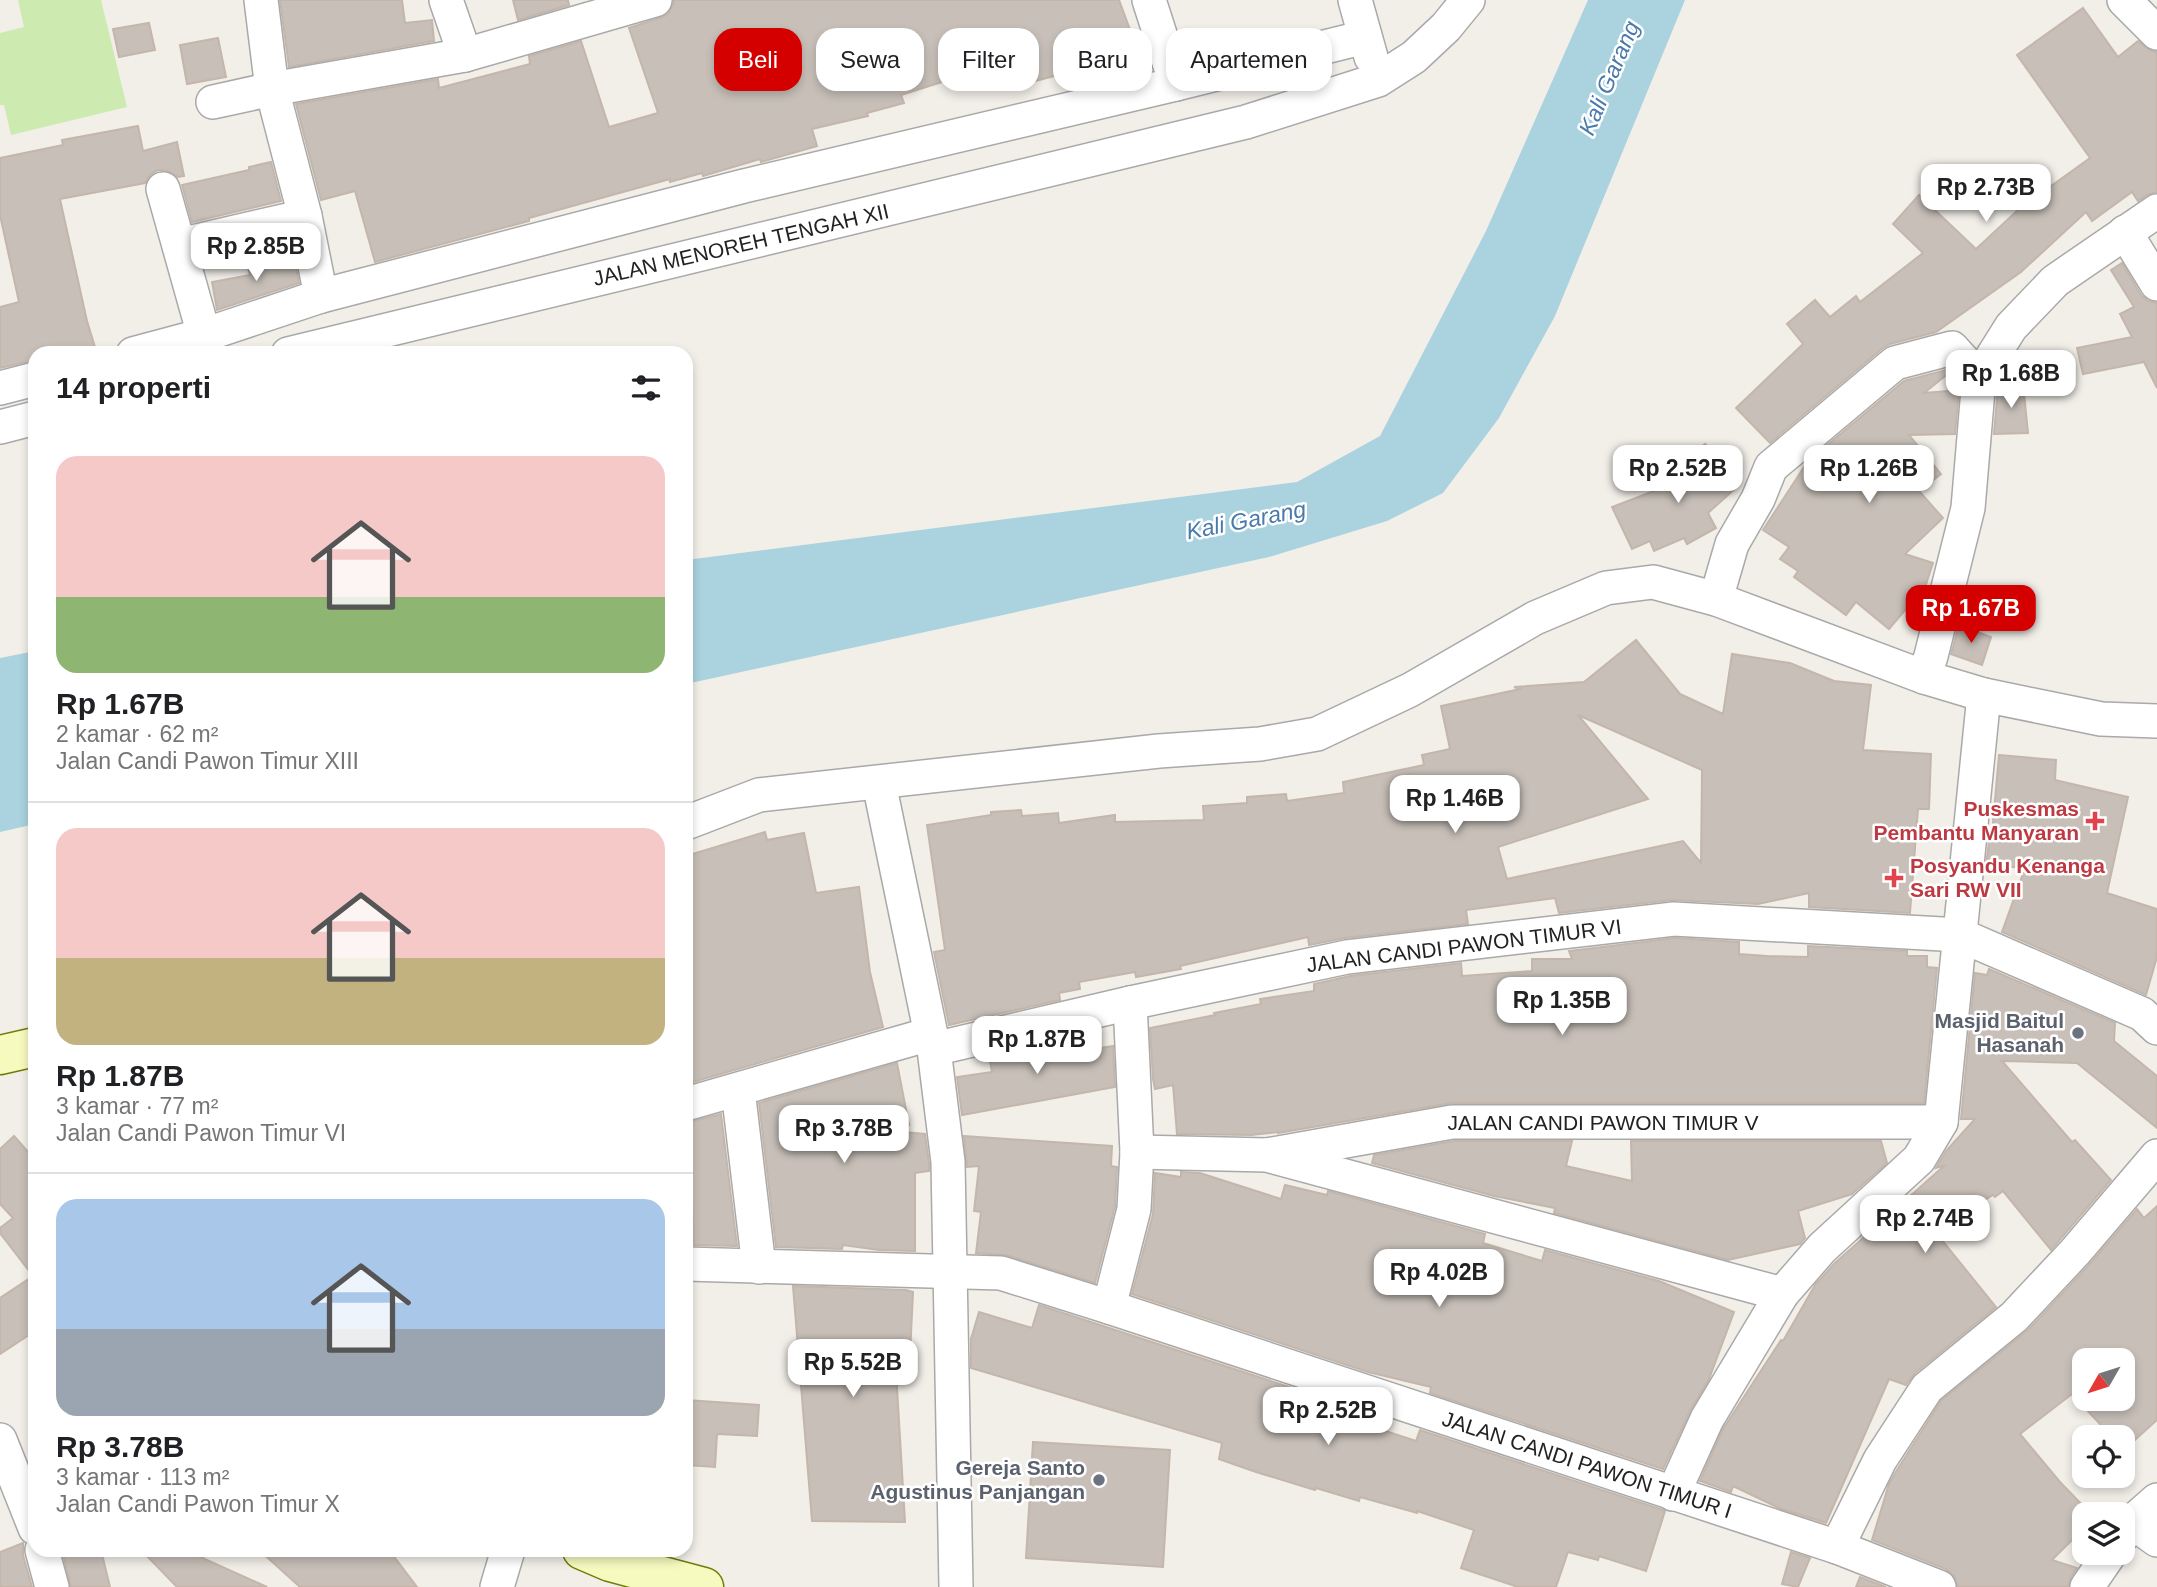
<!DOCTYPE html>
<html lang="id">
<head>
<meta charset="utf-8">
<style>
	:root { --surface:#fff; --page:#f2f2f2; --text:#202124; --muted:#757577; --line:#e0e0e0; --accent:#d40000 }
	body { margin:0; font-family:Helvetica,sans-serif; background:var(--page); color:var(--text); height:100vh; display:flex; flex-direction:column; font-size:26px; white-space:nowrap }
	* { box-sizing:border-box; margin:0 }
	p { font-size:23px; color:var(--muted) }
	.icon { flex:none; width:38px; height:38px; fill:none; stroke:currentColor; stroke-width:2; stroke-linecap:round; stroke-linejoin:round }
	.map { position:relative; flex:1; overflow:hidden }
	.panel { position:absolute; left:28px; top:346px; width:665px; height:1211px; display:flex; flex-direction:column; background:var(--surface); border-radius:21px; box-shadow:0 4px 10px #0003 }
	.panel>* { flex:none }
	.banner { position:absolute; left:714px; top:28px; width:665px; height:63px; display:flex; gap:14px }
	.needle { width:46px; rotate:231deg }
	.controls { position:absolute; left:2072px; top:1348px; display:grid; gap:14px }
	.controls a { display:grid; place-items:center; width:63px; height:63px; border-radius:14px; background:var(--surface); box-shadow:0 4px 10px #0003; font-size:35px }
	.price { position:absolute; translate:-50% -60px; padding:0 16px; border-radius:14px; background:#fff; color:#222; font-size:23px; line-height:46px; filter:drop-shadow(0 2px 4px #0008) }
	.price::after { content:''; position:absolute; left:50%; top:42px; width:21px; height:16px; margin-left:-10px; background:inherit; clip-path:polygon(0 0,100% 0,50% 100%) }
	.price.active { background:var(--accent); color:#fff }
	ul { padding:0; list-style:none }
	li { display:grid; align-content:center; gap:14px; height:371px; padding:0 28px }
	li+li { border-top:2px solid var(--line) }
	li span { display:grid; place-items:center; height:217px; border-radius:21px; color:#555 }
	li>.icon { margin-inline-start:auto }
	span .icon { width:126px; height:126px; fill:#fffc; stroke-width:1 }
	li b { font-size:30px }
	h2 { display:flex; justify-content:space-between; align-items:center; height:84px; padding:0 28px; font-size:30px }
	.chip { padding:0 24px; border-radius:21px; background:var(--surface); box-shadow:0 4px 10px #0003; font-size:24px; line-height:63px }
	.chip.active { background:var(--accent); color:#fff }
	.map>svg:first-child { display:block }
</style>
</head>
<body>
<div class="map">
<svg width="2157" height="1587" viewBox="0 0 2157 1587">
	<rect width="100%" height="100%" fill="#f2efe9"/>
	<polygon fill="#cdebb0" points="18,0 101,0 127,107 11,135 4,105 0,105 0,33 24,27"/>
	<g fill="#aad3df">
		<polygon points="1588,0 1685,0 1555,316 1499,418 1443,493 1387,521 1269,557 686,684 686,560 1297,482 1380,436 1486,231"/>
		<polygon points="35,651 35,824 0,832 0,658"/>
	</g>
	<g fill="#c7bfb8" stroke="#c4b6ab" stroke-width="2" fill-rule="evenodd">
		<polygon points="280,0 402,0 405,23 432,20 434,41 289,67"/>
		<polygon points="513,0 568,0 569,5 518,20"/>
		<polygon points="674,0 1119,0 1142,62 1085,81 1081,69 1024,84 1021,70 989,80 986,68 901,95 904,103 867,113 868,116 812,129 817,146 761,162 760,159 703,176 702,173 670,182 670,179 529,218 529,221 375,262 355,191 321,200 296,104 438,79 439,88 530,64 529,56 581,41 609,127 658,113 629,28 660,18 668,14 673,5"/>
		<polygon points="2083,8 2118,57 2138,41 2151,51 2157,52 2157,192 2147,195 2138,201 2132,192 2092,221 2086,212 2021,272 1936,332 1890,344 1883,348 1770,443 1736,408 1803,344 1787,324 1815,300 1830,317 1856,296 1860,302 1923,253 1893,224 1919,195 1976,249 2019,209 2090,158 2017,55"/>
		<polygon points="149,23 155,50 119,57 113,29"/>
		<polygon points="218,38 226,77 187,84 180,45"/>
		<polygon points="138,126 143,151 177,142 184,176 178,177 168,171 158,170 150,175 145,183 60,199 87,321 95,347 69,354 35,354 35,360 0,368 0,307 19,302 0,215 0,158 63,145 62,140"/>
		<polygon points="271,162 281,201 192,222 182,185 249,170 249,167"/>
		<polygon points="294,257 299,283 217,310 212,282 250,275 248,267"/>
		<polygon points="2122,263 2141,295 2148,301 2157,303 2157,388 2144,362 2083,374 2077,348 2132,337 2120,314 2134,307 2111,270"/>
		<polygon points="1946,370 1949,373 1924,393 1959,390 1955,434 1909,435 1941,474 1919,491 1943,518 1905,554 1933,563 1919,606 1911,603 1889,629 1856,602 1846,615 1794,577 1798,571 1780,559 1789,547 1763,530 1808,461 1904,381"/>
		<polygon points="2023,383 2028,433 1994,434 1998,386"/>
		<polygon points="1705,444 1723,466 1721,468 1738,486 1708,513 1716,528 1687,544 1684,538 1654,551 1650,541 1632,549 1612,507 1693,476 1682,464"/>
		<polygon points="1959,625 1991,637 1982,665 1951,654"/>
		<path d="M1636,640L1680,694L1723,714L1732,654L1790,663L1834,681L1871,685L1863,750L1931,754L1929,809H1918L1910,913L1809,907V893L1758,904L1672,900L1559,913L1555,898L1466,910L1468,924L1345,938L1309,945L1308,937L1180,966L1181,969L1136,977L1135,972L1079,982L1080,989L1059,993L1060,1000L949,1025L934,952L945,950L927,825L991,815V812L1021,810L1022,816L1058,813L1059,823L1115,815V822L1204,820L1203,806L1247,803V797L1286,794L1287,801L1344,793L1343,782L1424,765L1422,755L1450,749L1441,706L1520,689L1514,687L1584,682ZM1578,715L1702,770L1701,863L1683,841L1507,879L1498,847L1648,799Z"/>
		<polygon points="1999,755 2056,760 2055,780 2128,797 2107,893 2157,909 2157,957 2146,995 2002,932 2025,868 1986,865 1990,834 1992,834"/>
		<polygon points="765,832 767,840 804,833 816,893 859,887 870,972 883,1027 686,1084 686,856"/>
		<polygon points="1675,938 1739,942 1739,954 1767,956 1808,957 1808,946 1907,951 1907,956 1927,956 1927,967 1937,968 1924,1103 1452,1103 1278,1133 1278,1132 1251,1135 1177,1134 1173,1085 1155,1089 1153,1079 1150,1028 1215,1015 1214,1013 1261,1004 1260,999 1314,991 1314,984 1350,976 1461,963 1462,976 1532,971 1532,959 1572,959 1569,951"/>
		<polygon points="1989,969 2115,1023 2114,1041 2157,1076 2157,1128 2077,1063 2002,1061 2072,1142 2075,1140 2111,1180 2051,1250 2003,1191 1995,1197 1993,1195 1944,1225 1949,1232 1941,1239 1996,1307 1915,1373 1906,1385 1889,1379 1826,1523 1779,1508 1733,1486 1731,1492 1700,1481 1723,1429 1781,1340 1783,1341 1815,1285 1835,1263 1945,1165 1936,1168 1946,1151 1975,1119 1961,1119 1975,973 1987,975"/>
		<polygon points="1068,1037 1071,1053 1113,1046 1115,1087 962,1115 957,1077 992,1072 989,1056"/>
		<polygon points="897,1063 909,1125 904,1126 904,1132 925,1134 929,1163 929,1171 915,1173 915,1251 879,1250 843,1245 842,1249 776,1247 759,1103"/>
		<polygon points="721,1114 737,1246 694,1245 691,1184 686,1185 686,1123"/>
		<polygon points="14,1136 35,1160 35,1331 0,1354 0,1298 33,1276 0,1233 0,1228 13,1218 0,1204 0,1149"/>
		<polygon points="964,1136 1112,1146 1111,1166 1117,1167 1115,1206 1095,1283 1006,1255 976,1253 981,1212 974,1211 979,1166 967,1167"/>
		<polygon points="1454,1141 1572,1141 1566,1166 1632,1181 1631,1141 1881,1141 1887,1163 1852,1194 1798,1211 1805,1238 1800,1244 1728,1260 1554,1213 1555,1208 1494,1196 1372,1163 1374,1155"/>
		<polygon points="1181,1172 1200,1173 1281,1199 1285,1185 1327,1195 1328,1191 1485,1234 1483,1243 1542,1261 1545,1250 1659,1281 1734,1312 1709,1379 1690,1411 1663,1469 1430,1393 1431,1387 1368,1372 1132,1294 1153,1214 1155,1173 1181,1177"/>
		<path d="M2157,1206V1420L2124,1450L2123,1437H2112L2072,1394L2020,1434L2060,1482L2091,1514H2084V1528L2052,1560L2077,1568L2071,1577L2068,1587H1958L1954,1576L1946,1569L1872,1540L1889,1484L1897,1470L1941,1401L2028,1330L2089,1265L2137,1209L2144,1218ZM2084,1360H2123V1398H2084Z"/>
		<polygon points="793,1286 906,1290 913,1292 910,1355 895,1354 905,1522 812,1521"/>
		<polygon points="1039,1305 1344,1405 1340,1416 1416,1441 1420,1430 1663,1510 1665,1511 1646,1571 1599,1556 1598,1560 1568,1552 1556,1587 1518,1587 1461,1568 1474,1530 1417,1511 1417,1513 1360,1497 1359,1501 1316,1488 1315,1490 1256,1472 1219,1459 1222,1443 971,1368 971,1339 979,1312 1032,1328"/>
		<polygon points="686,1400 759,1405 757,1436 717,1434 715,1467 686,1465"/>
		<polygon points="1033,1442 1170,1450 1163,1567 1026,1558"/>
		<polygon points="23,1543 23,1555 32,1587 0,1587 0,1552"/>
		<polygon points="62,1550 101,1550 110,1587 71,1587"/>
		<polygon points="141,1550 185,1550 267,1587 177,1587"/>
		<polygon points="259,1550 389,1550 417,1587 300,1587"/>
		<polygon points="1791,1552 1810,1558 1798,1587 1782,1584"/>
		<polygon points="1860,1577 1886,1587 1856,1587"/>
	</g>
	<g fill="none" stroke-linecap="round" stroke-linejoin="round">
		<defs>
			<g id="minor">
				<polyline points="446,0 465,55"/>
				<polyline points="1149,0 1176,84"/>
				<polyline points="1355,0 1371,57"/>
				<polyline points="2124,0 2157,33"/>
				<polyline points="213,102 272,89 261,0"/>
				<polyline points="163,189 204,335"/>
				<polyline points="2125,232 2157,284"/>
				<polyline points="179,245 305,216"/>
				<polyline points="321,296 305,216 272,89 465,55 655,0"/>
				<polyline points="133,354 204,335 321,296 744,186 1176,84 1365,37"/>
				<polyline points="288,354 1246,122 1378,80 1414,57 1446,27 1468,0"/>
				<polyline points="0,388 35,379"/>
				<polyline points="0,427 35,418"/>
				<polyline points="1716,599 1732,544 1758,499 1771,467 1895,363 1952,348 1979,378"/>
				<polyline points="1924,677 1931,656 1968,508 1979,378 2011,327 2055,281 2157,211"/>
				<polyline points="879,783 934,1049 948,1162 956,1587"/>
				<polyline points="686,823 759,795 1159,751 1260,744 1317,734 1410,690 1535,618 1606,588 1653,582 1716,599 1924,677 1984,695 2101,719 2157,721"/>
				<polyline points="934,1049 1130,1003 1347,957 1674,919 1960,935 2142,1014 2157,1028"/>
				<polyline points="738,1090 759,1267"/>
				<polyline points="686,1104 930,1034"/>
				<polyline points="1137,1152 1267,1155 1782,1294"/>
				<polyline points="1267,1155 1452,1122 1941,1122"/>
				<polyline points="686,1264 1001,1273 1109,1307 1837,1547 1939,1587"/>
				<polyline points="1109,1307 1134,1209 1137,1152 1130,1003"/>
				<polyline points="0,1440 35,1528"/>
				<polyline points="1673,1494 1707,1419 1782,1294 1822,1248 1919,1159 1941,1122 1984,695"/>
				<polyline points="2132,1522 2157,1540"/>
				<polyline points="2123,1535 2132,1522 2157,1500"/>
				<polyline points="1837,1547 1880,1460 1927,1388 2014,1317 2075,1252 2157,1156"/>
				<polyline points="42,1550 52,1587"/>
				<polyline points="497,1587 508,1550"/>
				<polyline points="2087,1587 2111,1552"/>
			</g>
			<g id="secondary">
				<polyline points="0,1055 35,1047"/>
				<polyline points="582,1550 610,1562 704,1587"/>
			</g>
		</defs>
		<use href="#minor" stroke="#a9a9a9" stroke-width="36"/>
		<use href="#secondary" stroke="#707d05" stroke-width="41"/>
		<use href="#minor" stroke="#fff" stroke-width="33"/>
		<use href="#secondary" stroke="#f7fabf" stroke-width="38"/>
	</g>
	<g fill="#e0444e" stroke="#fff" stroke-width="2.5">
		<path d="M2091.5 810.5h7v7h7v7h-7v7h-7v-7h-7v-7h7z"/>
		<path d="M1890.5 867.5h7v7h7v7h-7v7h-7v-7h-7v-7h7z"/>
	</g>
	<g fill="#6b7280" stroke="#fff" stroke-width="2.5">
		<circle cx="2078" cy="1033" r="7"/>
		<circle cx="1099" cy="1480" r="7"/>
	</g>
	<g text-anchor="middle" stroke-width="5" stroke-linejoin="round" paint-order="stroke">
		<g font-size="21" fill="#222" stroke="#fff">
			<text transform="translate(741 245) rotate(-13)" y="7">JALAN MENOREH TENGAH XII</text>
			<text transform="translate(1464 946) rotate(-7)" y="7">JALAN CANDI PAWON TIMUR VI</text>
			<text x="1603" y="1130">JALAN CANDI PAWON TIMUR V</text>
			<text transform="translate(1587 1465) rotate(18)" y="7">JALAN CANDI PAWON TIMUR I</text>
		</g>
		<g font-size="21" font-weight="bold" fill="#be3a42" stroke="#fff" text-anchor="end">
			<text x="2079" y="816">Puskesmas<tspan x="2079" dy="24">Pembantu Manyaran</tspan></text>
			<text x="1910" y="873" text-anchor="start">Posyandu Kenanga<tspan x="1910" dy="24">Sari RW VII</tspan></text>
		</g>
		<g font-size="21" font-weight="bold" fill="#5b616d" stroke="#fff" text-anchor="end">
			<text x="2064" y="1028">Masjid Baitul<tspan x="2064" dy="24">Hasanah</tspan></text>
			<text x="1085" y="1475">Gereja Santo<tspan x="1085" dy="24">Agustinus Panjangan</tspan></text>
		</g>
		<g font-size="23" font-style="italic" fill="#4a7aab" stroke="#fff">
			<text transform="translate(1609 78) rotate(-67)" y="8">Kali Garang</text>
			<text transform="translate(1246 520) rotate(-11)" y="8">Kali Garang</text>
		</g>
	</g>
</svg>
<div class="controls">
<a><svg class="needle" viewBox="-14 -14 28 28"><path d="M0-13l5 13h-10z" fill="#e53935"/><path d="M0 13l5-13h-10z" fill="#757577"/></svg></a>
<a><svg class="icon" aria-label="locate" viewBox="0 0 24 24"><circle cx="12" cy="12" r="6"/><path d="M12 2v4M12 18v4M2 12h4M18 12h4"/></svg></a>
<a><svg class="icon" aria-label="layers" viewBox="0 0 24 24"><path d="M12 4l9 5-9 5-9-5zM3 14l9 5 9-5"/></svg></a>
</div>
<b class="price" style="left:1986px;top:224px">Rp 2.73B</b>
<b class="price" style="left:256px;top:283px">Rp 2.85B</b>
<b class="price" style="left:2011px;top:410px">Rp 1.68B</b>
<b class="price" style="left:1678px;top:505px">Rp 2.52B</b>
<b class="price" style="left:1869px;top:505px">Rp 1.26B</b>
<b class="price active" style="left:1971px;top:645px">Rp 1.67B</b>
<b class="price" style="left:1455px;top:835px">Rp 1.46B</b>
<b class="price" style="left:1562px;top:1037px">Rp 1.35B</b>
<b class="price" style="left:1037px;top:1076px">Rp 1.87B</b>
<b class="price" style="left:844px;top:1165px">Rp 3.78B</b>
<b class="price" style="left:1925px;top:1255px">Rp 2.74B</b>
<b class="price" style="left:1439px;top:1309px">Rp 4.02B</b>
<b class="price" style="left:853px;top:1399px">Rp 5.52B</b>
<b class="price" style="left:1328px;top:1447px">Rp 2.52B</b>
<div class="banner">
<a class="chip active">Beli</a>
<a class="chip">Sewa</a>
<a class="chip">Filter</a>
<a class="chip">Baru</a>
<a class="chip">Apartemen</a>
</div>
<section class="panel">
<h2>14 properti<svg class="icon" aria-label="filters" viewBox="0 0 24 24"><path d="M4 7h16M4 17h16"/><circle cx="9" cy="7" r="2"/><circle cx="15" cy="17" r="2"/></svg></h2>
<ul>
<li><span style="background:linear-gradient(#f6c9c9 65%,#8fb573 0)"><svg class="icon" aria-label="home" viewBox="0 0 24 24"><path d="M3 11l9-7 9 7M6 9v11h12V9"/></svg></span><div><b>Rp 1.67B</b><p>2 kamar · 62 m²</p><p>Jalan Candi Pawon Timur XIII</p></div></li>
<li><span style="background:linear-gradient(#f6c9c9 60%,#c2b280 0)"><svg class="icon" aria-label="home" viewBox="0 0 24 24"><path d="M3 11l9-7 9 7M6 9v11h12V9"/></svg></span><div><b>Rp 1.87B</b><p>3 kamar · 77 m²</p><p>Jalan Candi Pawon Timur VI</p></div></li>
<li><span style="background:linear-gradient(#a9c7e8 60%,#9aa5b1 0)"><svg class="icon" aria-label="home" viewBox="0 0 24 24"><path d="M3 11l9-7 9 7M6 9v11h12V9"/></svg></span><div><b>Rp 3.78B</b><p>3 kamar · 113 m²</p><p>Jalan Candi Pawon Timur X</p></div></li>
</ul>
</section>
</div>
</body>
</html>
